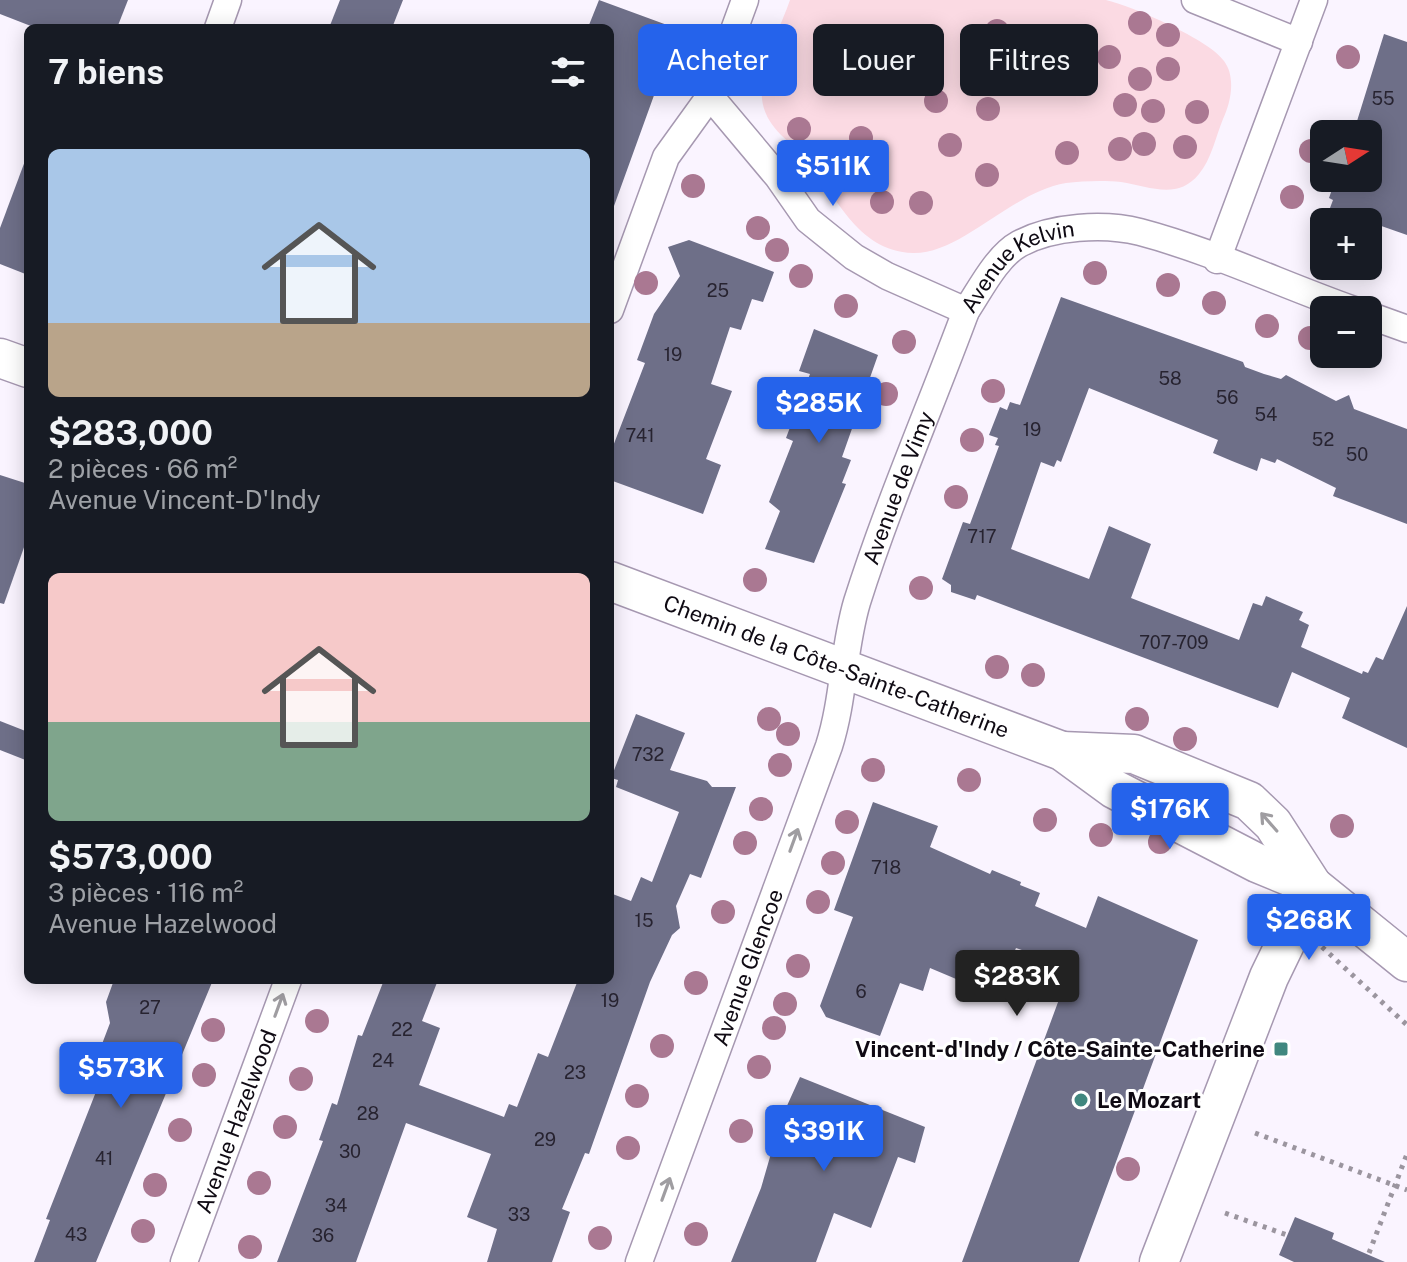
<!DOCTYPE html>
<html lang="fr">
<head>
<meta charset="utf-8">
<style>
	:root { --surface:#171b24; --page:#242831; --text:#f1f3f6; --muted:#9ea1a6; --accent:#2563eb }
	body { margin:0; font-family:"Public Sans",sans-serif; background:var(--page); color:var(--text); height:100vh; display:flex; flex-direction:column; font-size:30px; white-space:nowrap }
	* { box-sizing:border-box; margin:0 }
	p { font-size:26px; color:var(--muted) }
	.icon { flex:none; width:44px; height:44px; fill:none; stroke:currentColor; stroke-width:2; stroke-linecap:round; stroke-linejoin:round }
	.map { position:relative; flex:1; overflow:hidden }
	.side { position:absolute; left:24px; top:24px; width:590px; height:960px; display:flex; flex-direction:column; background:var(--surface); border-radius:12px; box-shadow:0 4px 20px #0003 }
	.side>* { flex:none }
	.hud { position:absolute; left:638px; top:24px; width:648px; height:72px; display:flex; gap:16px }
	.needle { width:52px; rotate:78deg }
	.buttons { position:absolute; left:1310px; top:120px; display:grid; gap:16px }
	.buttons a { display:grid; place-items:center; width:72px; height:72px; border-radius:12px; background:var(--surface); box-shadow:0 4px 20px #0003; font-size:40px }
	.price { position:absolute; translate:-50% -68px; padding:0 18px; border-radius:8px; background:var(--accent); color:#fff; font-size:26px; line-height:52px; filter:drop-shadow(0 2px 4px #0008) }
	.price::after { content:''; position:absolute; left:50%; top:48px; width:24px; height:18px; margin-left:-12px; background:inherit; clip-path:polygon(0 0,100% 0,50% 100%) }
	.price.on { background:#222; color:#fff }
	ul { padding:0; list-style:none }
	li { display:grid; align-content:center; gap:16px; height:424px; padding:0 24px }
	li span { display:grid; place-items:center; height:248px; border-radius:12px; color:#555 }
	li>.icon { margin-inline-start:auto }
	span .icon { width:144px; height:144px; fill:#fffc; stroke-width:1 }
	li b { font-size:34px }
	h2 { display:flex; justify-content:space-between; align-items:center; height:96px; padding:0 24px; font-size:34px }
	.chip { padding:0 28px; border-radius:12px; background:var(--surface); box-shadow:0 4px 20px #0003; font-size:28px; line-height:72px }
	.chip.on { background:var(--accent); color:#fff }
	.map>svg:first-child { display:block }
</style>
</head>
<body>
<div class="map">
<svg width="1407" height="1262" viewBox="0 0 1407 1262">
	<rect width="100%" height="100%" fill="#faf4ff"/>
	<path fill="#fbdae3" d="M790,0C865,0 940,0 1015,0C1044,0 1078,0 1106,0C1132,6 1210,40 1224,61C1236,77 1231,102 1223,119C1216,136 1211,160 1199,174C1177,201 1149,186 1121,182C1104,180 1082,181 1066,183C1011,192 962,254 913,253C855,251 836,193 804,157C787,139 765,126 762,99C759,67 780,29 790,0Z"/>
	<g fill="#6e6f88">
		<polygon points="0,0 128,0 117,28 36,28 0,14"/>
		<polygon points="340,0 403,0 392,28 329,28"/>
		<polygon points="599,0 678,29 614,206 610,205 610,28 589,25"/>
		<polygon points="1384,34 1407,42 1407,235 1330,208 1333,200 1329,198 1336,178 1368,178 1368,134 1353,134"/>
		<polygon points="25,161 28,161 28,275 0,264 0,228"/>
		<polygon points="689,240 774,272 763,302 752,299 741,330 730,327 711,384 732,391 706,459 721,465 703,514 610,480 610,454 645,363 637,360 654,314 680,276 668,247"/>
		<polygon points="1061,297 1243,362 1245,367 1264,374 1281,379 1286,375 1336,401 1349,395 1354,409 1407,429 1407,524 1333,496 1336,488 1277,459 1275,463 1261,458 1257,471 1232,461 1213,453 1218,440 1089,388 1061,462 1057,460 1054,467 1041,462 1011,549 1089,579 1109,526 1151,544 1131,598 1239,640 1253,603 1262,606 1266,596 1303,612 1299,620 1309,625 1301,647 1362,674 1363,671 1368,673 1376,657 1383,660 1407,606 1407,748 1342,718 1350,698 1292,672 1278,708 977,595 975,600 951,592 951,585 942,579 963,522 970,524 999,446 995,445 998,438 989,435 1000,407 1007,410 1010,402 1020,405"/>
		<polygon points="814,329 878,355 842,457 851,460 842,483 846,484 814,563 765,549 780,511 769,502 793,441 786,438 810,374 799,371"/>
		<polygon points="0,475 28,484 28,536 4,604 0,603"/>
		<polygon points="636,714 685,733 670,770 707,781 712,787 736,787 701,878 690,874 676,906 680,928 672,935 650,982 589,1154 585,1153 562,1209 570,1212 552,1262 487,1262 497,1229 467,1217 491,1154 406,1123 356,1262 277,1262 323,1141 319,1140 332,1103 337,1105 358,1035 362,1036 384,980 438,980 422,1021 440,1028 419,1085 504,1117 509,1104 517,1107 538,1053 548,1057 578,980 610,980 610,893 631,901 641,877 652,882 679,812 616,787 618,780 611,778"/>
		<polygon points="0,721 28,732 28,761 0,750"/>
		<polygon points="873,802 938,826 930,847 990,874 992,870 1021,882 1020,885 1040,893 1035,906 1086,928 1098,896 1198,940 1079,1262 962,1262 1071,967 1016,948 1008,967 979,956 968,984 930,968 923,991 900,983 880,1036 826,1017 820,1006 853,917 834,910"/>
		<polygon points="114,980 213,980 96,1262 34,1262 50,1220 46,1219 101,1079 91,1073 110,1023 106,1002"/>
		<polygon points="800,1077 925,1127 915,1163 898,1157 871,1228 834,1213 816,1262 731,1262 761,1188 781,1119"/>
		<polygon points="1295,1217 1334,1233 1332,1239 1385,1262 1294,1262 1279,1255"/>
	</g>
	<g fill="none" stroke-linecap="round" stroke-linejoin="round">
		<defs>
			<g id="street">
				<polyline points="1195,0 1299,42"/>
				<polyline points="218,28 228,0"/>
				<polyline points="710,96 778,177 808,220 854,257 887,276 966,311"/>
				<polyline points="1217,260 1314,0"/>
				<polyline points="610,310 666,157 710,96 745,0"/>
				<polyline points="1368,315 1407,329"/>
				<path id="s1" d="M184,1262L288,980"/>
				<path id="s2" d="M639,1262L829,746C844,699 843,649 857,602C888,504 930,408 966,311C980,290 997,256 1019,244C1052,226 1104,223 1140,232C1212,251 1283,285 1354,310"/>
			</g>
			<g id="secondary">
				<polyline points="0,358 28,368"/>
				<path id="s3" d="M610,581L1062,751L1114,789L1257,863L1313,886"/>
				<polyline points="1062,751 1134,754 1249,801 1273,824 1313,886 1407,962"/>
				<polyline points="1159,1262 1269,977 1313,886"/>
			</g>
		</defs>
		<use href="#street" stroke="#a698b1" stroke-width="29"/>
		<use href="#secondary" stroke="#a698b1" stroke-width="41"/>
		<g stroke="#9b959f" stroke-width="5" stroke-dasharray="4 6" stroke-linecap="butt">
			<polyline points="1322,947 1407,1025"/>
			<polyline points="1255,1133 1407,1190"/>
			<polyline points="1225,1213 1287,1235"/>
			<polyline points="1369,1253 1407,1154"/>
		</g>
		<use href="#street" stroke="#fff" stroke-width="26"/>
		<use href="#secondary" stroke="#fff" stroke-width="38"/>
	</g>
	<g fill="#aa7892">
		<circle cx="1140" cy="23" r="12"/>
		<circle cx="997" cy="31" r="12"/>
		<circle cx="1168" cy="35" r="12"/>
		<circle cx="1032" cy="53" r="12"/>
		<circle cx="1109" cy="57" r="12"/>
		<circle cx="1348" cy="57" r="12"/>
		<circle cx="1168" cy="69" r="12"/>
		<circle cx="1140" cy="79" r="12"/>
		<circle cx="936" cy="101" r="12"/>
		<circle cx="1125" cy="105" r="12"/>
		<circle cx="988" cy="109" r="12"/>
		<circle cx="1153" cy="111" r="12"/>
		<circle cx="1197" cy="112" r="12"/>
		<circle cx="799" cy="129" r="12"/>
		<circle cx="861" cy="138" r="12"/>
		<circle cx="1144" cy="144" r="12"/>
		<circle cx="950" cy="145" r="12"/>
		<circle cx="1185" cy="147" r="12"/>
		<circle cx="1120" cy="149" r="12"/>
		<circle cx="1311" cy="151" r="12"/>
		<circle cx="1067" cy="153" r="12"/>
		<circle cx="987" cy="175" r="12"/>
		<circle cx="841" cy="176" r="12"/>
		<circle cx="693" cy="186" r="12"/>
		<circle cx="1292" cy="197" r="12"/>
		<circle cx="882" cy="202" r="12"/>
		<circle cx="921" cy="203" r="12"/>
		<circle cx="758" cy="228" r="12"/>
		<circle cx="777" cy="250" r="12"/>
		<circle cx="1095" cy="273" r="12"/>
		<circle cx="801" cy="276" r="12"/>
		<circle cx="646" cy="283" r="12"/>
		<circle cx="1168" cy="285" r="12"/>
		<circle cx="1214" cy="303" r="12"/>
		<circle cx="846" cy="306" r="12"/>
		<circle cx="1267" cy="326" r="12"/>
		<circle cx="1310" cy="338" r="12"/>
		<circle cx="904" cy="342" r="12"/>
		<circle cx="993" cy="391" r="12"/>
		<circle cx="886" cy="394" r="12"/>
		<circle cx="972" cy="440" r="12"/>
		<circle cx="956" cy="497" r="12"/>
		<circle cx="755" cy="580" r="12"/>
		<circle cx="921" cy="588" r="12"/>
		<circle cx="997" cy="667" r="12"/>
		<circle cx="1033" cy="675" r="12"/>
		<circle cx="769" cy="719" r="12"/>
		<circle cx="1137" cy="719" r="12"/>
		<circle cx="788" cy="734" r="12"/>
		<circle cx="1185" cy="739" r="12"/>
		<circle cx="780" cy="765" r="12"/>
		<circle cx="873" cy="770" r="12"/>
		<circle cx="969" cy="780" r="12"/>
		<circle cx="761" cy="809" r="12"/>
		<circle cx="1045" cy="820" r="12"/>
		<circle cx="847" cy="822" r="12"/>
		<circle cx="1342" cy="826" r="12"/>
		<circle cx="1101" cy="835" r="12"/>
		<circle cx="1160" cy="842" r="12"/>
		<circle cx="745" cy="843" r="12"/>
		<circle cx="833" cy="863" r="12"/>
		<circle cx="818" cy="902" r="12"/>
		<circle cx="723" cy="912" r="12"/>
		<circle cx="798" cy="966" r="12"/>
		<circle cx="696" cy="983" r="12"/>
		<circle cx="785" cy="1004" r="12"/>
		<circle cx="317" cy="1021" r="12"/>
		<circle cx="774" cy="1028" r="12"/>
		<circle cx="213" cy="1030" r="12"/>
		<circle cx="662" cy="1046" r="12"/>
		<circle cx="759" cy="1067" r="12"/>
		<circle cx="204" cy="1075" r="12"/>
		<circle cx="301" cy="1079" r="12"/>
		<circle cx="637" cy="1096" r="12"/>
		<circle cx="285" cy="1127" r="12"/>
		<circle cx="180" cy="1130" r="12"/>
		<circle cx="741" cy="1131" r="12"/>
		<circle cx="628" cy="1148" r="12"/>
		<circle cx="1128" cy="1169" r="12"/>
		<circle cx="259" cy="1183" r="12"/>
		<circle cx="155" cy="1185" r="12"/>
		<circle cx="143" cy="1231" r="12"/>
		<circle cx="696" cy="1234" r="12"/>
		<circle cx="600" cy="1238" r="12"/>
		<circle cx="250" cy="1247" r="12"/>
	</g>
	<defs><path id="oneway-shaft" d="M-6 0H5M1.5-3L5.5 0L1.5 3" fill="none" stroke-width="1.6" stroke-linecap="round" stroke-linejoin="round" transform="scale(2)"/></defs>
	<g stroke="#9f9da1">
		<use href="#oneway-shaft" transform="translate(1269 822) rotate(-131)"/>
		<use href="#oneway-shaft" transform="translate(794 840) rotate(-70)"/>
		<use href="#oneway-shaft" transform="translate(279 1005) rotate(-70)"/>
		<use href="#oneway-shaft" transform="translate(666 1189) rotate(-70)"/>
	</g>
	<g fill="#40877f" stroke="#fff" stroke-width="3">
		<rect x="1273" y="1041" width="16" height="16" rx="4"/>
		<circle cx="1081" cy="1100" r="8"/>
	</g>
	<g text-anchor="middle" stroke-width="6" stroke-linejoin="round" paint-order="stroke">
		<g font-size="18" fill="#272330">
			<text x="1383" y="105">55</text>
			<text x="718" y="297">25</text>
			<text x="673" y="361">19</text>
			<text x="1170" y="385">58</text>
			<text x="1227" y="404">56</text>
			<text x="1266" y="421">54</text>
			<text x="1032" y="436">19</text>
			<text x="640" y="442">741</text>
			<text x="1323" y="446">52</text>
			<text x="1357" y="461">50</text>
			<text x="982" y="543">717</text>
			<text x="1174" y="649">707-709</text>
			<text x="648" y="761">732</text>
			<text x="886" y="874">718</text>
			<text x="644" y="927">15</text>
			<text x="861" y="998">6</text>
			<text x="610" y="1007">19</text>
			<text x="150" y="1014">27</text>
			<text x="402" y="1036">22</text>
			<text x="383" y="1067">24</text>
			<text x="575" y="1079">23</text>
			<text x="368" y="1120">28</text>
			<text x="545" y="1146">29</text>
			<text x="350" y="1158">30</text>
			<text x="104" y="1165">41</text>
			<text x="336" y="1212">34</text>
			<text x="519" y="1221">33</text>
			<text x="76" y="1241">43</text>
			<text x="323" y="1242">36</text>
		</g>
		<g font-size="22" fill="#0f0a13" stroke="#fff">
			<text dy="8" stroke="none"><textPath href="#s2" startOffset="1080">Avenue Kelvin</textPath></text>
			<text dy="8" stroke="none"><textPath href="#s2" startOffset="818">Avenue de Vimy</textPath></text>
			<text dy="8" stroke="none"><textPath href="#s3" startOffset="242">Chemin de la Côte-Sainte-Catherine</textPath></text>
			<text dy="8" stroke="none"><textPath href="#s2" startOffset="314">Avenue Glencoe</textPath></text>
			<text dy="8" stroke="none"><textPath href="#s1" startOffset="150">Avenue Hazelwood</textPath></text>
		</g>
		<g font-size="22" font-weight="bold" fill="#0f0a13" stroke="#fff" text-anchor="end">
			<text x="1265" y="1057">Vincent-d'Indy / Côte-Sainte-Catherine</text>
			<text x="1097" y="1108" text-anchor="start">Le Mozart</text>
		</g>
	</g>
</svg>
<div class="buttons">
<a><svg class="needle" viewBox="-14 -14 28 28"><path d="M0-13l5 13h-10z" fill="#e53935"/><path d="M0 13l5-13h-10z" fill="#9ea1a6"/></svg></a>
<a>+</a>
<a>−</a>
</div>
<b class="price" style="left:833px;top:208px">$511K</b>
<b class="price" style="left:819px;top:445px">$285K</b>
<b class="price" style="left:1170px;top:851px">$176K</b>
<b class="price" style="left:1309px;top:962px">$268K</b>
<b class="price on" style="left:1017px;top:1018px">$283K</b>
<b class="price" style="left:121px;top:1110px">$573K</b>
<b class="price" style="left:824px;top:1173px">$391K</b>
<div class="hud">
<a class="chip on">Acheter</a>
<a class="chip">Louer</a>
<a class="chip">Filtres</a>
</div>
<section class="side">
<h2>7 biens<svg class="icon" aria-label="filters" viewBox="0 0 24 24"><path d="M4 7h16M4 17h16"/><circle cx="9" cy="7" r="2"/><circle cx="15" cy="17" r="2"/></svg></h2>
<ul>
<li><span style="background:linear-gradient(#a9c7e8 70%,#b9a48a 0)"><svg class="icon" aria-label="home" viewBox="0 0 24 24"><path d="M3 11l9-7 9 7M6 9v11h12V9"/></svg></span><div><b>$283,000</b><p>2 pièces · 66 m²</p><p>Avenue Vincent-D'Indy</p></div></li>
<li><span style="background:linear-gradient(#f6c9c9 60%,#7fa58c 0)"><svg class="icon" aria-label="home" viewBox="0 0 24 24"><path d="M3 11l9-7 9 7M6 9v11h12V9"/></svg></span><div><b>$573,000</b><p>3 pièces · 116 m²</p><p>Avenue Hazelwood</p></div></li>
</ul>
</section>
</div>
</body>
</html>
